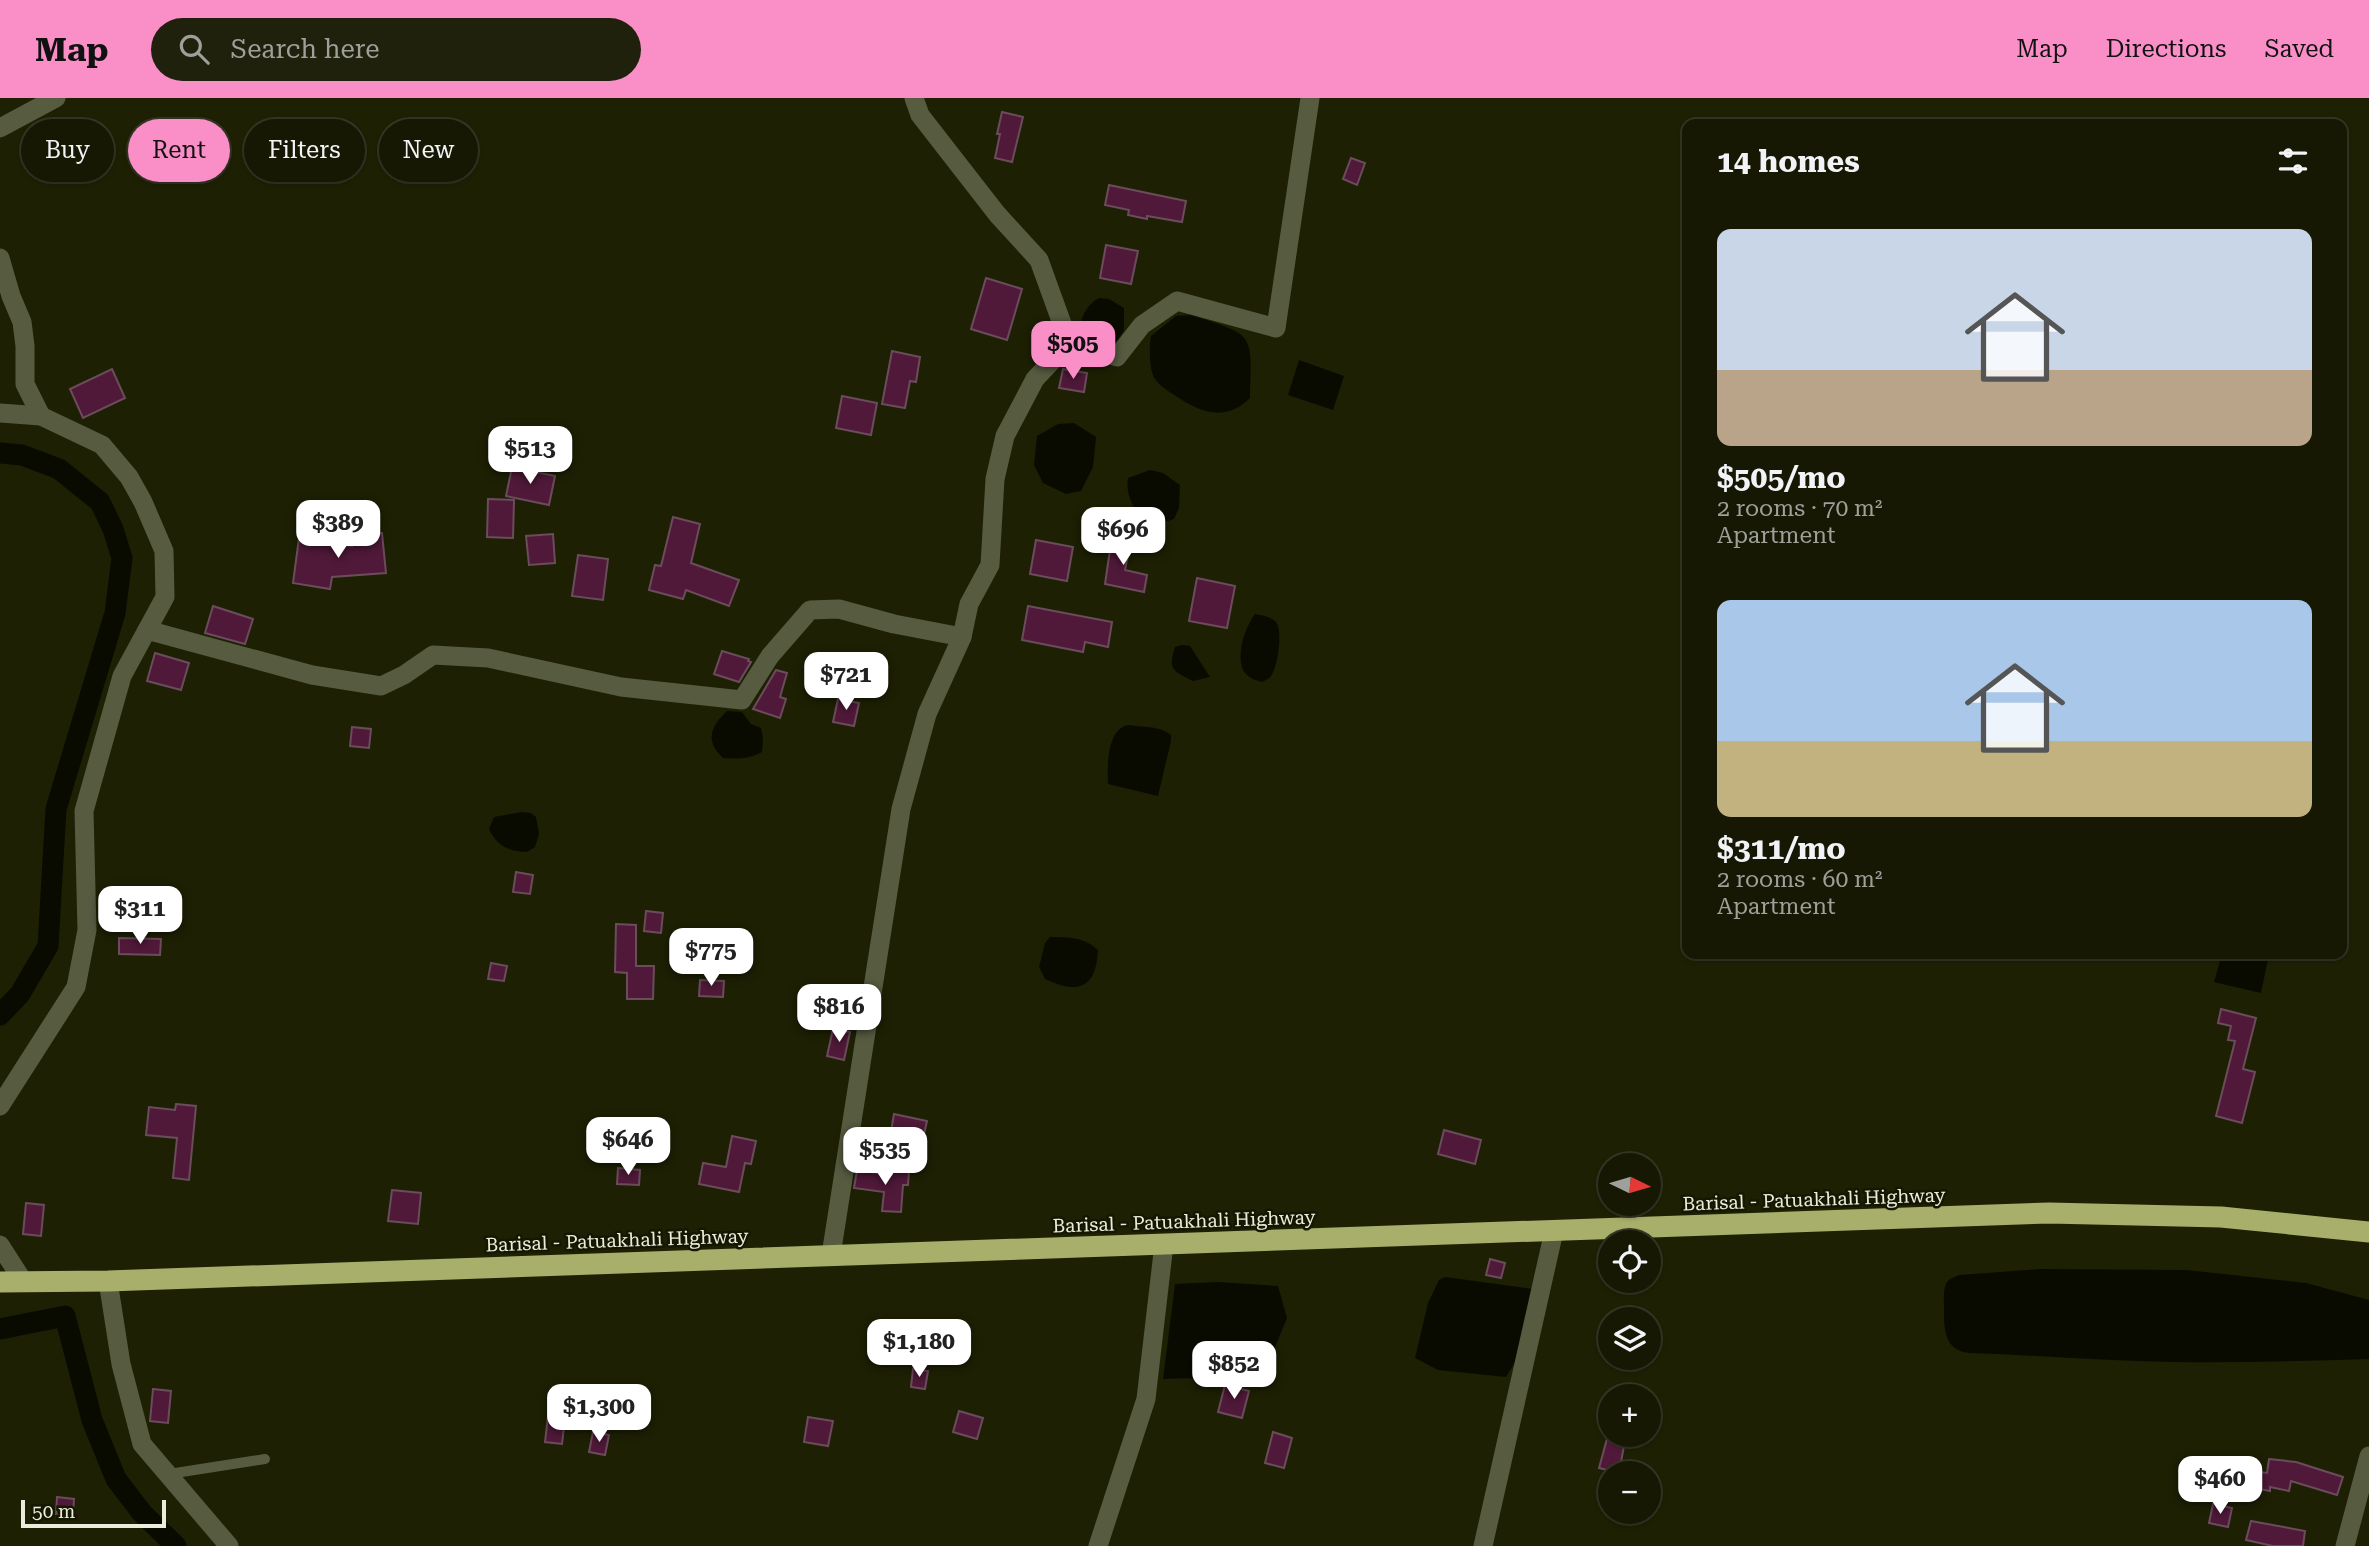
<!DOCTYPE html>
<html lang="en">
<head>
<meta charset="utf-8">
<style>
	:root { --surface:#161803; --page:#1f210d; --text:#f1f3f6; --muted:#9ea09a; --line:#353725; --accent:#fa8fc7 }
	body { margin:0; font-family:"Roboto Serif",serif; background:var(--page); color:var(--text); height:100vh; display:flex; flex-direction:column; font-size:26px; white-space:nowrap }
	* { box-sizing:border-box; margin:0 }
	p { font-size:23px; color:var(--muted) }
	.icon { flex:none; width:38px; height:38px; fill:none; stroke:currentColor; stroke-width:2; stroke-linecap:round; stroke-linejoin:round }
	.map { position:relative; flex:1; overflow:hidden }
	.details { position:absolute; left:1682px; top:21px; width:665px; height:840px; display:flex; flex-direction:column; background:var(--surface); border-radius:14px; box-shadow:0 2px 5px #0004,0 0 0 2px var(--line) }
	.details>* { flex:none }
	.top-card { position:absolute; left:21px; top:21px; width:665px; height:63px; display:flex; gap:14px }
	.needle { width:46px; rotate:95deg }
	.fabs { position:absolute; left:1598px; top:1055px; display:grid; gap:14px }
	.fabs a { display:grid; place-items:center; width:63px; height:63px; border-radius:50%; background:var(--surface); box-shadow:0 2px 5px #0004,0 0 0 2px var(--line); font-size:35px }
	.scale { position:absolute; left:21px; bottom:18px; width:145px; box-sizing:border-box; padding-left:7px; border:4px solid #eaeddb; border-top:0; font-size:19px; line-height:24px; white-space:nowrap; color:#eaeddb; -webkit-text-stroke:5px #151700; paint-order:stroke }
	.price { position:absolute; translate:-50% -60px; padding:0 16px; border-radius:14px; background:#fff; color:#222; font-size:23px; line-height:46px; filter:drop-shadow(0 2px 4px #0008) }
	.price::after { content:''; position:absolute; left:50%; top:42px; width:21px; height:16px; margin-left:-10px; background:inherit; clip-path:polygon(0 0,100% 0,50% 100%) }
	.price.current { background:var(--accent); color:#111 }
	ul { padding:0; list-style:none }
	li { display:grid; align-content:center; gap:14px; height:371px; padding:0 35px }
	li span { display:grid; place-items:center; height:217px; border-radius:14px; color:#555 }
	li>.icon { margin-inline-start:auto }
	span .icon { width:126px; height:126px; fill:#fffc; stroke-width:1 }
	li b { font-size:30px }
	h2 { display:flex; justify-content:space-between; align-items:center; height:84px; padding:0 35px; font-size:30px }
	.chip { padding:0 24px; border-radius:32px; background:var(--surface); box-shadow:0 2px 5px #0004,0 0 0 2px var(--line); font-size:24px; line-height:63px }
	.chip.current { background:var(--accent); color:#111 }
	header { display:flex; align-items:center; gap:42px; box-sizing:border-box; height:98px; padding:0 35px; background:var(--accent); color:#111 }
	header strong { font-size:33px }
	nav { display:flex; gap:38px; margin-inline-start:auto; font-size:24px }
	.search { width:490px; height:63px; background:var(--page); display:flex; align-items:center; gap:18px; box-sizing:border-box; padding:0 24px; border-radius:38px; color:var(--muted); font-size:26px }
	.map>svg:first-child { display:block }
</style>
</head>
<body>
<header>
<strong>Map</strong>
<div class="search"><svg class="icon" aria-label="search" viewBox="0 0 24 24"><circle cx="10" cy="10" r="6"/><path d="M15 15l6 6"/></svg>Search here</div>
<nav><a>Map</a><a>Directions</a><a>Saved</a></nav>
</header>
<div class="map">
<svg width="2369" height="1448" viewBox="0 0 2369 1448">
	<rect width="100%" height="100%" fill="#1e2004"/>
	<g fill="#0a0b00">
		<path d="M1099,200L1109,201L1124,210V232L1116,244L1105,246L1083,239C1077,224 1085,208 1099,200Z"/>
		<path d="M1191,217C1255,238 1252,233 1250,300C1226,324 1201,315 1176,298C1169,294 1159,287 1155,281C1149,272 1149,248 1151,238L1176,218Z"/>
		<polygon points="1299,262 1344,278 1333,312 1288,297"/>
		<polygon points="1074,325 1096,339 1093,369 1081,393 1066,396 1043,385 1034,367 1037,338 1058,326"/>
		<path d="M1150,372L1163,375L1180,387L1179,410L1174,421L1159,426H1149C1135,415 1125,398 1128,380Z"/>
		<path d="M1255,516C1262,517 1271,519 1276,524C1283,532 1278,569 1271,578C1269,581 1265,582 1262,584C1254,582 1247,579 1243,572C1236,556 1245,529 1255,516Z"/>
		<path d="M1182,547L1190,548L1210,579L1193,583C1172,573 1168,571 1175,549Z"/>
		<path d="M727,613L742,614L751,626L761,630L763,641L762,654C749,661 738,661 723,660C705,643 710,629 727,613Z"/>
		<path d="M1128,627C1142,629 1161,628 1171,637V643L1158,698L1108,686C1107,669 1107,631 1128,627Z"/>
		<path d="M521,714L531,715L536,719L539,736L535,749L527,754C509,754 496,747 489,731L494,719Z"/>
		<path d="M1050,839C1068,839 1084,839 1098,852C1096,890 1079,897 1045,881L1039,869L1045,845Z"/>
		<polygon points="2222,856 2269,856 2261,895 2214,884"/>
		<path d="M2041,1171L2186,1172L2306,1185L2369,1202V1261C2303,1263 2237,1265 2172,1264C2104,1263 2036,1257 1969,1255C1943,1252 1944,1229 1944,1208C1944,1201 1943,1193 1946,1186C1948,1181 1954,1179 1959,1177Z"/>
		<polygon points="1445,1179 1533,1191 1525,1247 1506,1279 1438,1272 1415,1260 1428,1205 1439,1182"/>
		<polygon points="1218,1184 1278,1188 1287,1220 1263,1278 1163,1281 1175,1186"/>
	</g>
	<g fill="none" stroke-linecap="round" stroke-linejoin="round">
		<g stroke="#0a0b00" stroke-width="21">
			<polyline points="0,355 22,357 59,371 100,404 113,431 122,460 115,515 56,711 48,848 20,896 0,917"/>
			<polyline points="0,1231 65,1218 92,1322 116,1381 142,1415 176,1448"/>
		</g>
	</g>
	<g fill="#501939" stroke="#6a4c5b" stroke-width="2">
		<polygon points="1002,14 1023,19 1012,64 995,60 1000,36 997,36"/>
		<polygon points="1351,60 1365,65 1357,87 1343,81"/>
		<polygon points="1109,87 1186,103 1182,124 1147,118 1147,121 1128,117 1129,112 1105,107"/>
		<polygon points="1106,147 1138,153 1131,186 1100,180"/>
		<polygon points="986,180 1022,191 1007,242 971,231"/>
		<polygon points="892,253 920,259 916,284 910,283 905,310 882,306"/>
		<polygon points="112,271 125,300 83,320 70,291"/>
		<polygon points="1063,271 1087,275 1084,294 1059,290"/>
		<polygon points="842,298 877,305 871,337 836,330"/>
		<polygon points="512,369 555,378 549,407 506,398"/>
		<polygon points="488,401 514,402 513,440 487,439"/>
		<polygon points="673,419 700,426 691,465 739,482 729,508 686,492 683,501 649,492 655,467 661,468"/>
		<polygon points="382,435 386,475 332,479 330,491 293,485 299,440 352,448 351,438"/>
		<polygon points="553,436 555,465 529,467 526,438"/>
		<polygon points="1112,438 1131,442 1125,472 1147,477 1144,494 1105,486"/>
		<polygon points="1036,442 1073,449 1067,483 1030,476"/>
		<polygon points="578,457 608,461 603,502 572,498"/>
		<polygon points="1197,480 1235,488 1227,530 1189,523"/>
		<polygon points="213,508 253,521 245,546 205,535"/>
		<polygon points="1028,508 1112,524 1108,549 1085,544 1083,554 1022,542"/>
		<polygon points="722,553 749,561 748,563 751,564 739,584 714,576"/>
		<polygon points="155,555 189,565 181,592 147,583"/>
		<polygon points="776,572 787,575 780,599 786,601 780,620 753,611"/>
		<polygon points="838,601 859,605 854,628 833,624"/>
		<polygon points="352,629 371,631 369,650 350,648"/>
		<polygon points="516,774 533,777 530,796 513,794"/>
		<polygon points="646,813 663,815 661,835 644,833"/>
		<polygon points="616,826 636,827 636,868 654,868 653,901 627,901 627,875 615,874"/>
		<polygon points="119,840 161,841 160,857 119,856"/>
		<polygon points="491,865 507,868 504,883 488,881"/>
		<polygon points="700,882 724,883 723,899 699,898"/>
		<polygon points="2221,911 2256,920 2243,971 2255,974 2242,1025 2216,1018 2235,943 2228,942 2231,928 2218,925"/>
		<polygon points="833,931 850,934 844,962 827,958"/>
		<polygon points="176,1006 196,1008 189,1082 173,1080 177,1040 146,1037 149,1009 175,1012"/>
		<polygon points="894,1016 927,1023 922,1045 890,1039"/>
		<polygon points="1444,1032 1481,1042 1475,1066 1438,1056"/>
		<polygon points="732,1038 756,1043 751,1066 745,1065 739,1094 699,1086 703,1065 726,1069"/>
		<polygon points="618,1070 640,1072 639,1087 617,1086"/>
		<polygon points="857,1072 892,1077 892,1072 909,1072 908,1087 903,1087 901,1114 882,1113 884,1094 854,1090"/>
		<polygon points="392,1092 421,1095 418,1126 388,1123"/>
		<polygon points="26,1105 44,1107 41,1138 23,1136"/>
		<polygon points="1490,1161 1505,1165 1501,1180 1486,1177"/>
		<polygon points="913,1271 928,1273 925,1291 911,1289"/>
		<polygon points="1225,1287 1249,1293 1242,1320 1218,1314"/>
		<polygon points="153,1291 171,1293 168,1325 150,1323"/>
		<polygon points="959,1313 983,1320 977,1341 953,1334"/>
		<polygon points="548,1318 565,1320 562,1346 545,1344"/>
		<polygon points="808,1319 833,1323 828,1348 804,1344"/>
		<polygon points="593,1334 609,1337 605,1357 589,1354"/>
		<polygon points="1273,1334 1292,1340 1284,1370 1265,1365"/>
		<polygon points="1608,1337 1626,1337 1619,1375 1599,1370"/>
		<polygon points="2269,1361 2296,1364 2343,1379 2337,1397 2291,1383 2289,1393 2270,1389 2270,1393 2249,1389 2252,1373 2267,1375"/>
		<polygon points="57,1399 74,1401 73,1417 56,1416"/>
		<polygon points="2213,1406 2232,1410 2228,1429 2209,1425"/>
		<polygon points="2251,1423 2305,1433 2303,1448 2273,1448 2246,1442"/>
	</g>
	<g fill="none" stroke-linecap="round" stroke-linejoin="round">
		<polyline stroke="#575b40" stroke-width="10" points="169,1376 265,1361"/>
		<g stroke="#575b40" stroke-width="19">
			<polyline points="914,0 920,17 997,116 1039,162 1069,245"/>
			<polyline points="0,30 56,0"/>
			<polyline points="0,160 11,198 22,224 25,248 25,286 41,318"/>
			<polyline points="0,315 41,318 102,347 129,379 143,404 164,453 165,499 122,578 84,713 87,832 76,889 0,1008"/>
			<polyline points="147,532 312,577 381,588 404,577 433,557 488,560 621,589 742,602 770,558 810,512 839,511 894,526 962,539"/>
			<polyline points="0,1147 23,1183"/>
			<polyline points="831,1157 901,711 927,616 962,539 969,506 990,467 995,381 1005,338 1035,281 1069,245 1117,259 1142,227 1177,203 1276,230 1310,0"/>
			<polyline points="108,1183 121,1266 142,1346 229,1448"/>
			<polyline points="1098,1448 1146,1301 1164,1146"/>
			<polyline points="1483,1448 1554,1133"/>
			<polyline points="2345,1448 2369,1358"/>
		</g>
		<polyline stroke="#a7af6b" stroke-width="21" points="0,1184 108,1183 2049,1115 2221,1119 2369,1134"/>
	</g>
	<g text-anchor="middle" stroke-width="5" stroke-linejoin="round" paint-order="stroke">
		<g font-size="19" fill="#eaeddb" stroke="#151700">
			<text transform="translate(1814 1101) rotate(-2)" y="7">Barisal - Patuakhali Highway</text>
			<text transform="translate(1184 1123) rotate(-2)" y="7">Barisal - Patuakhali Highway</text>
			<text transform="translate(617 1142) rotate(-2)" y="7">Barisal - Patuakhali Highway</text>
		</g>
	</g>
</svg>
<div class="fabs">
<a><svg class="needle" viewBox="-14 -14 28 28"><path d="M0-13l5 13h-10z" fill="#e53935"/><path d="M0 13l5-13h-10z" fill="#9ea09a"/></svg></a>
<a><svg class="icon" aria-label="locate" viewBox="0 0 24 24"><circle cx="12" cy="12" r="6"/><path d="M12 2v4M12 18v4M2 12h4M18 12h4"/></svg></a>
<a><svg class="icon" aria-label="layers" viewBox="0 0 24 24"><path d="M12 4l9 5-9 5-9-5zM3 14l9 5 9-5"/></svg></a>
<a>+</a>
<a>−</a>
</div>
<div class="scale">50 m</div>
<b class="price current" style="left:1073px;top:283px">$505</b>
<b class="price" style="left:530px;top:388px">$513</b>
<b class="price" style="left:338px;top:462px">$389</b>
<b class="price" style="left:1123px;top:469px">$696</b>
<b class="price" style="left:846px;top:614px">$721</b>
<b class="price" style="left:140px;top:848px">$311</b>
<b class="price" style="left:711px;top:890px">$775</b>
<b class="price" style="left:839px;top:946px">$816</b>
<b class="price" style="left:628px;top:1079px">$646</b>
<b class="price" style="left:885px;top:1089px">$535</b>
<b class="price" style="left:919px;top:1281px">$1,180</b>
<b class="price" style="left:1234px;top:1303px">$852</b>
<b class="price" style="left:599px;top:1346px">$1,300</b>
<b class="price" style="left:2220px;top:1418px">$460</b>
<div class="top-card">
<a class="chip">Buy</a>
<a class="chip current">Rent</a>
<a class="chip">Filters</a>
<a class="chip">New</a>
</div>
<section class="details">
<h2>14 homes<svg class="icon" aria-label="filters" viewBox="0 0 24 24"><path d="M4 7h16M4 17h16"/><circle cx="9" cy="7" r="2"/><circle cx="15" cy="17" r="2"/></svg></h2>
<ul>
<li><span style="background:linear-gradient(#c9d6e8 65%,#b9a48a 0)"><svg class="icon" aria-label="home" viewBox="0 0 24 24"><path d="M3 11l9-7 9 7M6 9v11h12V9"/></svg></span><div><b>$505/mo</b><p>2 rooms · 70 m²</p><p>Apartment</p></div></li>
<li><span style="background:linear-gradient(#a9c7e8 65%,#c2b280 0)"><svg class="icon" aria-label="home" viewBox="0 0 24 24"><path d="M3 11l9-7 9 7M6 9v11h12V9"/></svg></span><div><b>$311/mo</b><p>2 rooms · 60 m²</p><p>Apartment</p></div></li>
</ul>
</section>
</div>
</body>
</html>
